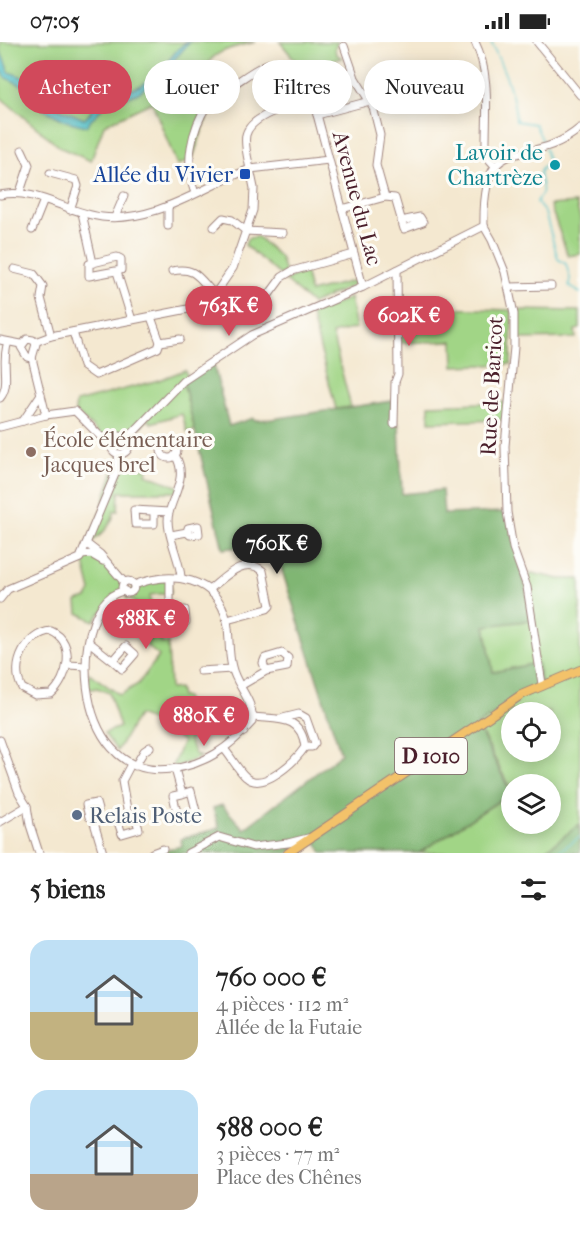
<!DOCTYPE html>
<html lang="fr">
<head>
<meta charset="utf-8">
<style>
	:root { --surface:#fff; --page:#f6f6f6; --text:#222; --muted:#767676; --accent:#d1495b }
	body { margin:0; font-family:"IM FELL French Canon",serif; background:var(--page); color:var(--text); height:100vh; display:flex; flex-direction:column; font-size:22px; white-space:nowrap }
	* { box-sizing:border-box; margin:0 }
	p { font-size:20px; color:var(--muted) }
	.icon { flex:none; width:33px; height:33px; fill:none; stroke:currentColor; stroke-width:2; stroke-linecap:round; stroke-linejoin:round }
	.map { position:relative; height:811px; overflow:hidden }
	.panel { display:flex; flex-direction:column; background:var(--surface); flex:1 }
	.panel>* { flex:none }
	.top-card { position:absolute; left:18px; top:18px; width:544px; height:54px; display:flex; gap:12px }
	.fabs { position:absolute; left:501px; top:660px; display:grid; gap:12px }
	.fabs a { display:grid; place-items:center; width:60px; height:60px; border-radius:50%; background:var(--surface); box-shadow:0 3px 15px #0003; font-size:30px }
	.price { position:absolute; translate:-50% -51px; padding:0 14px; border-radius:21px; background:var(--accent); color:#fff; font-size:20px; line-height:39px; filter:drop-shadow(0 2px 3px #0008) }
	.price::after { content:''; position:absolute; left:50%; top:36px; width:18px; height:14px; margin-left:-9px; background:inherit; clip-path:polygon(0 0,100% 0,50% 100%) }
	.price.selected { background:#222; color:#fff }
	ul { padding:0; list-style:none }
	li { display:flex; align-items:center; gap:18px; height:150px; padding:0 30px }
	li span { display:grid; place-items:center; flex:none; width:168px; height:120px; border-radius:18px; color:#555 }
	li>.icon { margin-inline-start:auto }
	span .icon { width:72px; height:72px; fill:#fffc; stroke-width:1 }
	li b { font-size:26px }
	h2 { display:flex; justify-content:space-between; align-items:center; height:72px; padding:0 30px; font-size:26px }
	.tag { padding:0 21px; border-radius:27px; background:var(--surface); box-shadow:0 3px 15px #0003; font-size:21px; line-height:54px }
	.tag.selected { background:var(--accent); color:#fff }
	.status { display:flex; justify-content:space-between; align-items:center; height:42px; padding:0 30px; background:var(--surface); direction:ltr }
	.status svg { height:16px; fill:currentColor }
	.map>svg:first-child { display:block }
</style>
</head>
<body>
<div class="status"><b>07:05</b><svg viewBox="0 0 49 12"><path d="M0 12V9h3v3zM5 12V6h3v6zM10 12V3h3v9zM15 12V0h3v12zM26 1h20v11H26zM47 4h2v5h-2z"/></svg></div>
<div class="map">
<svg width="580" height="811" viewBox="0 0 580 811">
	<rect width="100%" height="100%" fill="#fdfcf7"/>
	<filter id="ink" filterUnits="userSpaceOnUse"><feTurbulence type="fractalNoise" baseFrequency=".0167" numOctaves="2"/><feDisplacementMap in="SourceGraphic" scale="12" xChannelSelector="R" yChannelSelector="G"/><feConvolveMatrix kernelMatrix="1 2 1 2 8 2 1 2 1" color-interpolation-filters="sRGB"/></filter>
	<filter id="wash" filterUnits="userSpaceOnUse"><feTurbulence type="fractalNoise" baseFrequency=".008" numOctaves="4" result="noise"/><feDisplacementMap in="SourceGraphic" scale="24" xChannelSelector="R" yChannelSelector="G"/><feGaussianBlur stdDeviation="1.35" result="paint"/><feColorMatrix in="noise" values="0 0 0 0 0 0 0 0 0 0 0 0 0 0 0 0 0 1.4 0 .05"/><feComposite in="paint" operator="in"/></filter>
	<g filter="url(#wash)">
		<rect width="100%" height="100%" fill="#f4e8d0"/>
		<g fill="#a1d586" stroke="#767a58" stroke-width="1.5" fill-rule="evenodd">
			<path d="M0,0H256C225,8 207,8 199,43L211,65L192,118L177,123L152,60L104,83L91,119L61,106L0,55Z"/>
			<polygon points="280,0 338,0 335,6 336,12 342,16 324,20 328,29 309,35"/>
			<polygon points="576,161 580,176 580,212 568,214 550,163"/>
			<polygon points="258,195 280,215 285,230 280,233 245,203 248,196"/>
			<polygon points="305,229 310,250 356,238 356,242 312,262 285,238"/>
			<polygon points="350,256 356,286 332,292 351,365 336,367 311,272"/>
			<polygon points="399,265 512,268 511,322 454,324 453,299 398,301"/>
			<polygon points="517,268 580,269 580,287 575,288 576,296 517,297"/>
			<polygon points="185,328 188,336 183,340 195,388 187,390 182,372 151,381 149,377 127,397 120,394 104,396 75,369 76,360 159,338"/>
			<polygon points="507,360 505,378 429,380 429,363"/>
			<path d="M119,412L144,427L152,416L146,432L179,445L177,450H119L118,469H114C114,482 98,497 87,502L97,480Z"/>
			<polygon points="82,513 97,515 124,540 123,547 127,551 132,550 134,543 170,537 171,551 150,553 152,581 159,581 161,601 168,601 170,647 179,646 181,655 186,655 190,688 199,692 189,698 195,712 201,715 171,727 183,699 170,691 171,687 138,673 117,709 104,691 120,685 109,651 97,646 86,648 89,631 120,653 138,642 159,614 146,603 150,597 131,582 142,568 129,555 127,557 124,549 114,554 94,579 78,571 77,559 87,556 91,549"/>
			<path d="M532,531L559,537H580V782L542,811H419L511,751L512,782H550V742H512L511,748L477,682L493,630L485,584ZM512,670H550V710H512Z"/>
		</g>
		<g fill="#80b673" stroke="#656a4f" stroke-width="1.5">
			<polygon points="213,320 229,384 253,376 255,378 272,377 392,359 391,381 399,383 402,452 442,448 444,472 507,470 533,578 485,584 493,630 537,621 542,642 477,683 511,751 419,811 322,811 313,794 288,811 152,811 182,804 181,797 219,786 213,766 222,763 244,787 341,712 276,510 254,517 252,521 243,525 240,505 223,507 183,339"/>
			<polygon points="580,782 580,811 542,811"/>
		</g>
		<path fill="#56c4cb" stroke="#50727b" stroke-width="1.5" d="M190,0L158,36L138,51L104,64L86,84L66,79L43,67L26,45L6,36L0,26V8L9,30L28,37L40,58L84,77C92,73 92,62 98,60C121,51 142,47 160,29C169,20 179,1 190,0Z"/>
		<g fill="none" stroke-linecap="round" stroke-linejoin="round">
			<g stroke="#56c4cb" stroke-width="1.5">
				<path d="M491,0C503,26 515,52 516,79L535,82L544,102"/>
				<path d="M545,107L549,122C530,130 546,141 542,152C540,155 537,157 537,161L545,171L558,217L566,222L570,236L569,244L580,251"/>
				<polyline points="556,811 580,795"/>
			</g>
		</g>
	</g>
	<g filter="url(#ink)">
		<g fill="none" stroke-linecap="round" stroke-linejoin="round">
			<defs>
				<g id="minor">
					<path d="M475,0C492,34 485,77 486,114L495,124"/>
					<polyline points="537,0 580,53"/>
					<polyline points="344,4 355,36 373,65 380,93 376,123 385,155 395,156 404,187 423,180 420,175 401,179"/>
					<path d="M313,57C295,62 251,72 246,93C244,103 248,117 250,127L329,118"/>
					<polyline points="317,73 370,59"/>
					<polyline points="50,131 76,138 78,144 70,168"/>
					<polyline points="20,150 29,123 22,108"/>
					<path d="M195,151C184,123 191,87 208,62C214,53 226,48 234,42C260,25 281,6 307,35L363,245"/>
					<path d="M0,153C35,145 67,171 102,175C155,181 202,145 250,127L254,146L253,168L233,226L217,249L188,267L51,294L35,300"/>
					<polyline points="342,167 385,155"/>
					<polyline points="82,171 93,221"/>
					<polyline points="115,175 124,154"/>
					<polyline points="168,184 168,164"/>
					<polyline points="484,184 492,198 505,230 514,272 514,305 505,404 507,470 513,506 527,545 542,642"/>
					<path d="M484,184C482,82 527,131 580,86"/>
					<polyline points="214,185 223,176 232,178 246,189 283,191"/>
					<polyline points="32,188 44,158"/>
					<polygon points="117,215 121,217 121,228 89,234 89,222"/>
					<polyline points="14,227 34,232 43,244 41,256 51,294"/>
					<path d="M172,229C195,224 199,236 214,252"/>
					<polyline points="117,230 132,278"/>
					<polyline points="510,245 551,244"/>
					<polyline points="217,249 240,271 254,273 282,235 292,229 354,212"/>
					<polyline points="73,290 83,324 96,333 158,306 160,300 151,275"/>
					<polygon points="27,297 33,298 36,302 32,316 27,315 21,305"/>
					<polyline points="0,298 21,302"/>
					<polyline points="160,300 180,297"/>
					<polyline points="32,316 46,373 75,369 100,394 113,398"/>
					<path d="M0,356C12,342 0,321 8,300"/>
					<polyline points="23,379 41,352"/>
					<polyline points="394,382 395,340 398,332 397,228"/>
					<polyline points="0,385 46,373"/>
					<circle cx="120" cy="403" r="9"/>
					<polyline points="127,397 183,339 252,293 363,245 484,184"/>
					<circle cx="169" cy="408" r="8"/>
					<path d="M175,413C188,434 174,451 169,471C164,488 180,517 181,535"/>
					<polyline points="154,471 154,482 135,482 134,468 169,470"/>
					<polyline points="171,493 187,490 188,486 198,484 199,492 190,493 187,490"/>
					<polyline points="87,502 100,512 124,540"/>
					<polyline points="82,513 91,512 103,519"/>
					<polyline points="170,537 170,581 186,580 185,568 172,568"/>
					<circle cx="128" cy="545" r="6"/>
					<path d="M210,547C224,536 244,513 263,529L270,564L267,567L227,578"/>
					<path d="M125,549C68,554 66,741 171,727C205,723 230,705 252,680C255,659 236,644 232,625C228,610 230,594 227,579C217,535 172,528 134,543"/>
					<polyline points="0,557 8,547 80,516 116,430 119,412"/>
					<path d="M51,589C77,600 68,638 51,652L35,653L22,646C9,623 27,591 51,589Z"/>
					<polyline points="89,600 113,619 126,604 135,612 122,627 113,619"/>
					<polyline points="68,623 86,624"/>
					<polyline points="200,629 232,627"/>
					<polyline points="242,643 266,629 287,625 288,616 282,611 265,616 263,621 266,629"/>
					<polyline points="216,674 223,675 244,690"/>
					<polyline points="283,676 299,672 306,676 315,701 312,705 305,705"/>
					<polyline points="0,698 19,751 27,764 30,783 39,811"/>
					<path d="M225,708C232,716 238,728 246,735C263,751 296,718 305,705C301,673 279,678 253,675"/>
					<polyline points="135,724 144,709 150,705"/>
					<polyline points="175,727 182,752 191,749 196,769 178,774 173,754 182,752"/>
					<polyline points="128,773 134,772 139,787 122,792 117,777 128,773 122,739 131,722"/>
					<polyline points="92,774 98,768 96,761 86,763 89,775 92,774 103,811"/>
					<polyline points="0,780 27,764"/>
					<polyline points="152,811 163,807"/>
					<polyline points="188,811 219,795 253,805 288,801 308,796"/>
				</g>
				<polyline id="major" points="288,811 521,653 580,628"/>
			</defs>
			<use href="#minor" stroke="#9f847e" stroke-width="9"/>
			<use href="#major" stroke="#9f847e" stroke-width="10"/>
			<use href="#minor" stroke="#fff" stroke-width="7"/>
			<use href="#major" stroke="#f3c26a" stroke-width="8"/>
		</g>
	</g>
	<circle fill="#0f9aa8" stroke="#fdfcf7" stroke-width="2" cx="555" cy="123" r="6"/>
	<rect fill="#1a4fb4" stroke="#fdfcf7" stroke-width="2" x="239" y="126" width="12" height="12" rx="3"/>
	<circle fill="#8d6e63" stroke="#fdfcf7" stroke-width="2" cx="31" cy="410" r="6"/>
	<circle fill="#5c6f8a" stroke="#fdfcf7" stroke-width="2" cx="77" cy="773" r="6"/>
	<g text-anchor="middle" stroke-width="6" stroke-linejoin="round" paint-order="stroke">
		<rect fill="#fdfcf7" stroke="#806168" stroke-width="1.5" x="395" y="696" width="72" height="36" rx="4.5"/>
		<g font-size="21" font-weight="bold" fill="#4a1f2b">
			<text x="431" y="721">D 1010</text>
		</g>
		<g font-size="22" fill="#0d838f" stroke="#fdfcf7" text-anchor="end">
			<text x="543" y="118">Lavoir de<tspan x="543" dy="25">Chartrèze</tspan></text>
		</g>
		<g font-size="22" fill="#164399" stroke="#fdfcf7" text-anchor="end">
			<text x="233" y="140">Allée du Vivier</text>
		</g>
		<g font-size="22" fill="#4a1f2b" stroke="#fdfcf7">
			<text transform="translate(358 156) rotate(75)" y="8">Avenue du Lac</text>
			<text transform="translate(491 344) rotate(-87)" y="8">Rue de Baricot</text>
		</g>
		<g font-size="22" fill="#785e54" stroke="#fdfcf7" text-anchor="start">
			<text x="43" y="405">École élémentaire<tspan x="43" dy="25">Jacques brel</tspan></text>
		</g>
		<g font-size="22" fill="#4e5e75" stroke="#fdfcf7" text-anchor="start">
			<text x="89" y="781">Relais Poste</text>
		</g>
	</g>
</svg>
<div class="fabs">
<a><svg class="icon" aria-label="locate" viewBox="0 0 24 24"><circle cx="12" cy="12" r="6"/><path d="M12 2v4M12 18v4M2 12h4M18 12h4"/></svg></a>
<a><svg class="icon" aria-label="layers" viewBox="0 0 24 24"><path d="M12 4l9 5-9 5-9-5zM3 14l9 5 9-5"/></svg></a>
</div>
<b class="price" style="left:229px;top:295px">763K €</b>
<b class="price" style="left:409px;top:305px">602K €</b>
<b class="price selected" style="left:277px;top:533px">760K €</b>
<b class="price" style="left:146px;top:608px">588K €</b>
<b class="price" style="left:204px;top:705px">880K €</b>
<div class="top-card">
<a class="tag selected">Acheter</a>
<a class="tag">Louer</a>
<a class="tag">Filtres</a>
<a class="tag">Nouveau</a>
</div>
</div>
<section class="panel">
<h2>5 biens<svg class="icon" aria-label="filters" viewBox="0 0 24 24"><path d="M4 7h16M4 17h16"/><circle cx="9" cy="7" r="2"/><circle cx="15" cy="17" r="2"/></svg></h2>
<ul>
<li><span style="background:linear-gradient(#bfe0f5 60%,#c2b280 0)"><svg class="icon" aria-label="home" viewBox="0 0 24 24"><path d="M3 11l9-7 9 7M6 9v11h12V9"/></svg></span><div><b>760 000 €</b><p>4 pièces · 112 m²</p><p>Allée de la Futaie</p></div></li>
<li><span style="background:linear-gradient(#bfe0f5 70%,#b9a48a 0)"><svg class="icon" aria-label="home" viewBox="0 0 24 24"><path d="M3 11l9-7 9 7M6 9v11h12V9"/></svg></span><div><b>588 000 €</b><p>3 pièces · 77 m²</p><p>Place des Chênes</p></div></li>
</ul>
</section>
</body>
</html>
